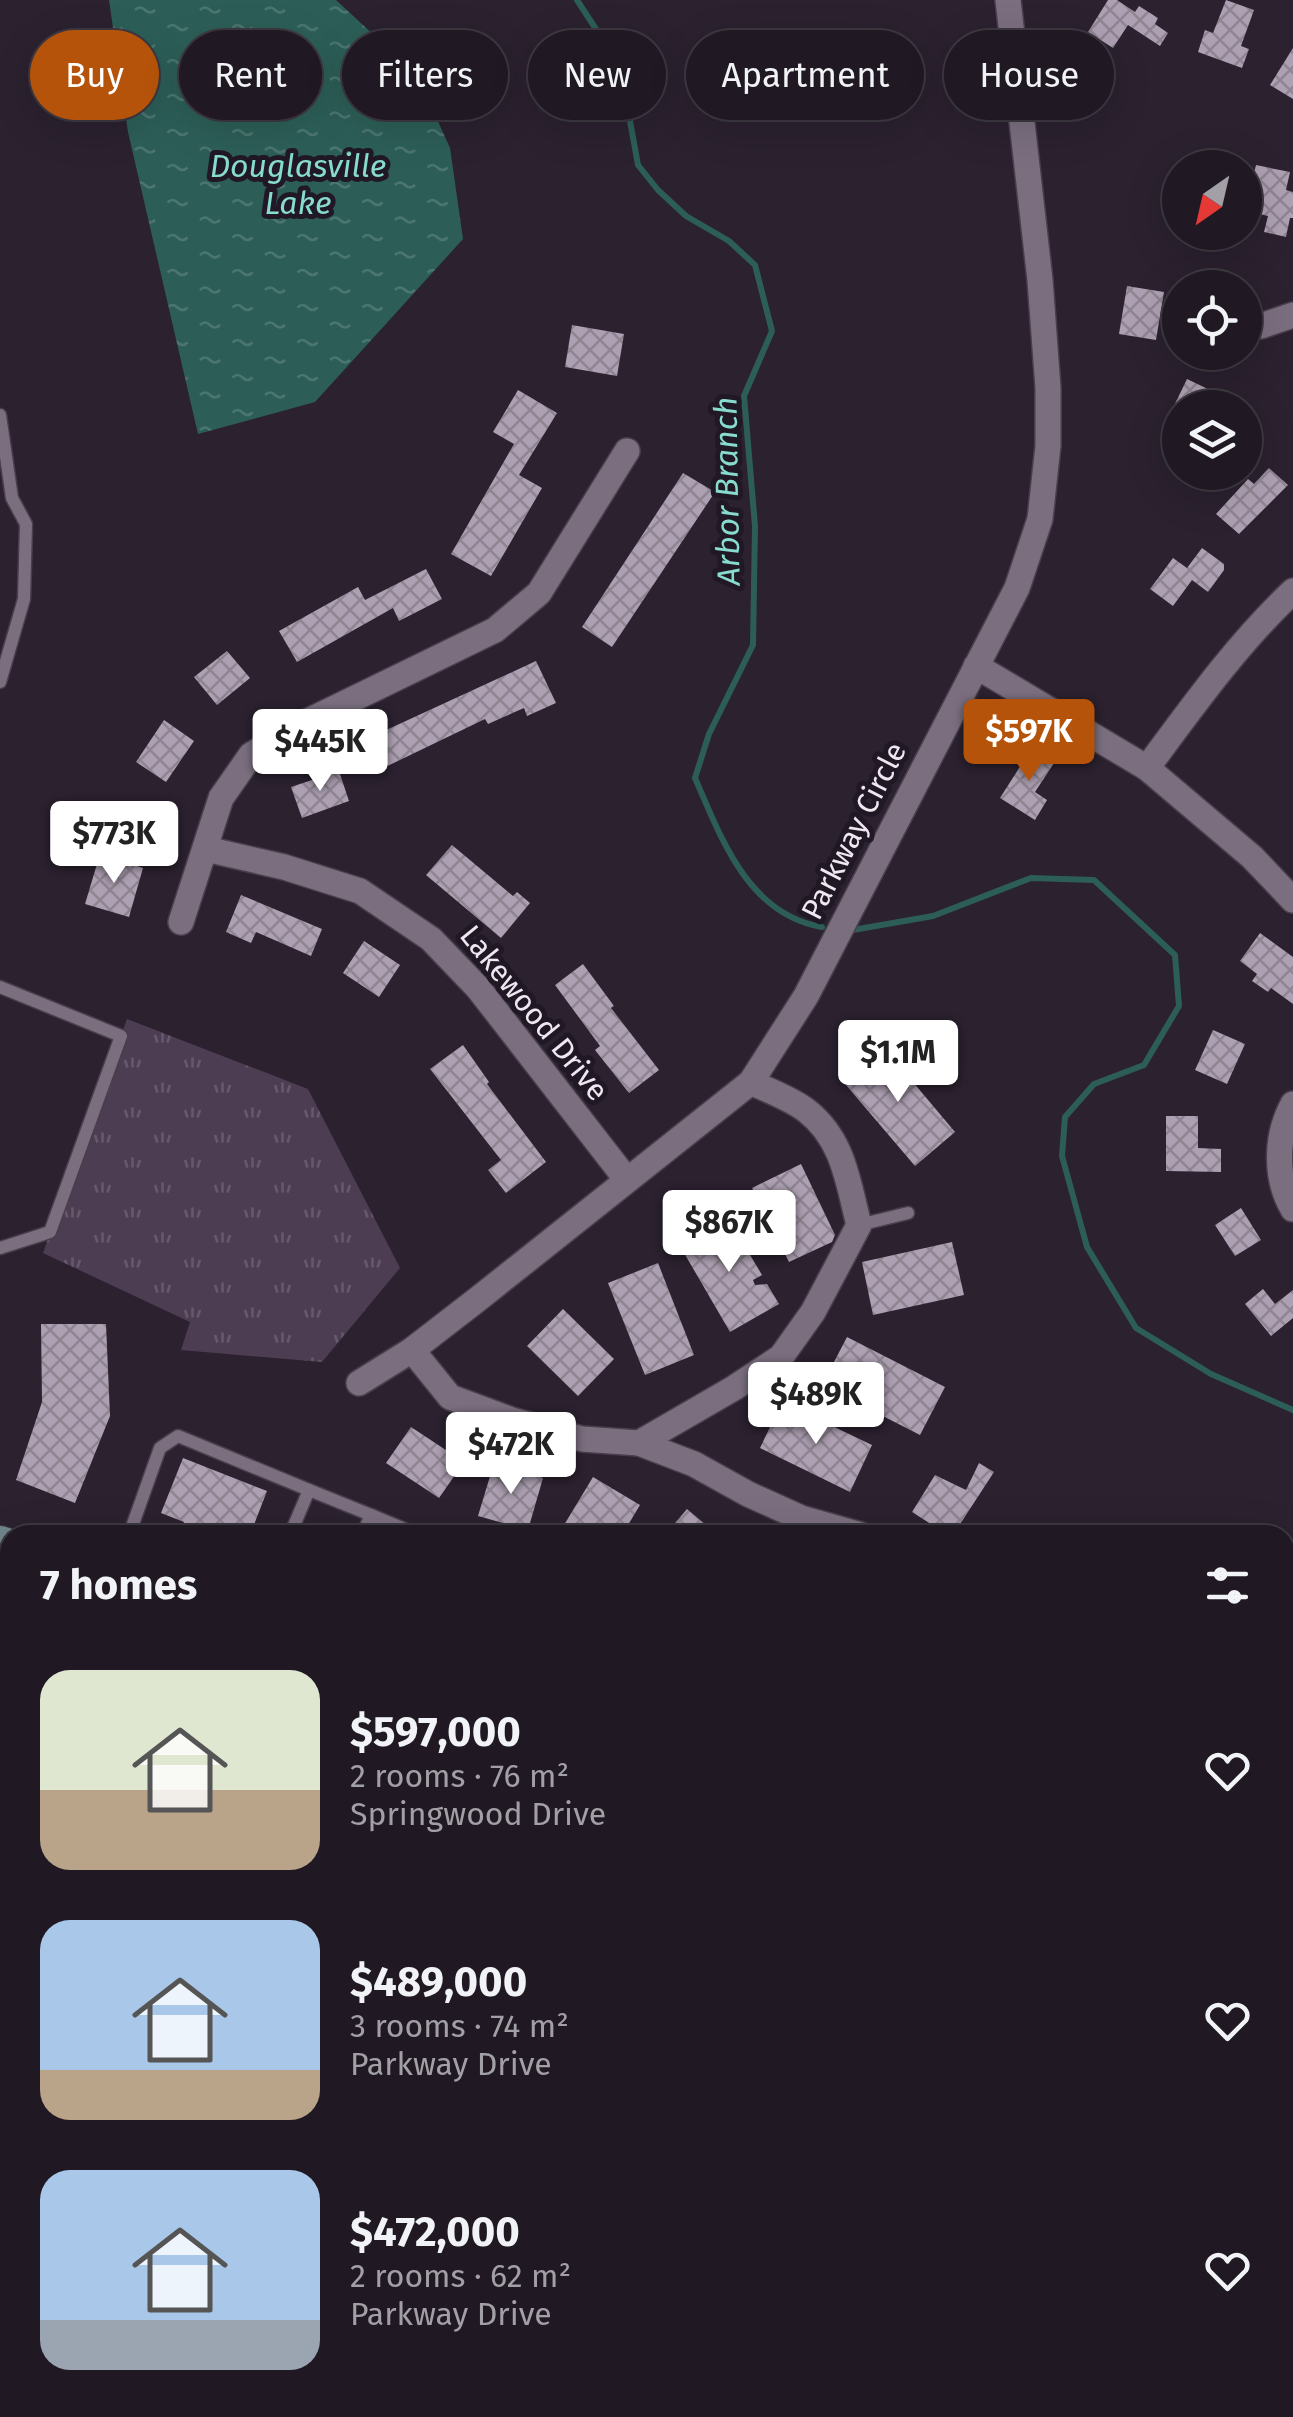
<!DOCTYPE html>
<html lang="en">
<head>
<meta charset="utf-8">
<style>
	:root { --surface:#201923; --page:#2d2630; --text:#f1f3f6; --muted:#a2a0a6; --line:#3d3841; --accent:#b45309 }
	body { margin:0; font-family:"Fira Sans",sans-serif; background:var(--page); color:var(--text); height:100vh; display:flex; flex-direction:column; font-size:38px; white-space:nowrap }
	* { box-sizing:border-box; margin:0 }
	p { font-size:32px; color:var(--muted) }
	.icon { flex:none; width:55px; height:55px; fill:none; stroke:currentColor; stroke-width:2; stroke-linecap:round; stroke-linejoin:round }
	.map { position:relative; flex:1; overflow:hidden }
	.panel { position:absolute; left:0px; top:1525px; width:1295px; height:892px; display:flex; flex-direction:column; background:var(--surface); border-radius:30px 30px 0 0; box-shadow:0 10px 40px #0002,0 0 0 2px var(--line) }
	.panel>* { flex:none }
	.guide { position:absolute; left:30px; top:30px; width:1235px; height:90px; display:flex; gap:20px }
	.needle { width:65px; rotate:214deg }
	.controls { position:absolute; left:1162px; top:150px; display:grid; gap:20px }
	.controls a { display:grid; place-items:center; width:100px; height:100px; border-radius:50%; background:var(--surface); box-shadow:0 10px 40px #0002,0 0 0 2px var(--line); font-size:50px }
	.price { position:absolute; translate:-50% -85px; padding:0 22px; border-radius:10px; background:#fff; color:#222; font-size:32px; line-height:65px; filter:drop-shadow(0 2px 5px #0008) }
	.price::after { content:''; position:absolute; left:50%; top:60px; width:30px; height:22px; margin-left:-15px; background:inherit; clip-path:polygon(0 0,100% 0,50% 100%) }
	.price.on { background:var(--accent); color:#fff }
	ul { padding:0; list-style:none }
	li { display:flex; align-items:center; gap:30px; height:250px; padding:0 40px }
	li span { display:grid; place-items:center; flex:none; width:280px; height:200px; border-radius:30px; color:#555 }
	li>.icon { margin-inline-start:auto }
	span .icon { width:120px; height:120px; fill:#fffc; stroke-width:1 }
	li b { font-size:42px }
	h2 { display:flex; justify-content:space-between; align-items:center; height:120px; padding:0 40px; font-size:42px }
	.pill { padding:0 35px; border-radius:45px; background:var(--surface); box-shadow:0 10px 40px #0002,0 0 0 2px var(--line); font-size:35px; line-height:90px }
	.pill.on { background:var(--accent); color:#fff }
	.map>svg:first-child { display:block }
</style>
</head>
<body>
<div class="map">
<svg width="1293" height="2417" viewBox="0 0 1293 2417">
	<defs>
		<pattern id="grass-tufts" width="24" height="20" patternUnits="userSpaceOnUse" patternTransform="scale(2.5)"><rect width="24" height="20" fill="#4d3d53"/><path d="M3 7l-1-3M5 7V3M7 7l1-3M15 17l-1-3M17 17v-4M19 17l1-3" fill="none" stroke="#67596c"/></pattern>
		<pattern id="water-ripples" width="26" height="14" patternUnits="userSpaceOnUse" patternTransform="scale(2.5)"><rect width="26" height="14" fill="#2c5e57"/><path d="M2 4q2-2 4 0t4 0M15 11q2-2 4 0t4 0" fill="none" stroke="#4b7570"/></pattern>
		<pattern id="building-cross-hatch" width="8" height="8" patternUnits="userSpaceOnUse" patternTransform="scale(2.5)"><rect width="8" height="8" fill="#ada0b2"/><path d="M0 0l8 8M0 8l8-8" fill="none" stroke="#8f8592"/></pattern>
	</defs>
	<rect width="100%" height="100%" fill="#2b212f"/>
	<g fill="url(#grass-tufts)">
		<polygon points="127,1019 308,1089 400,1268 322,1362 181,1350 190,1322 43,1253"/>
		<polygon points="0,2014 10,2018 10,2408 693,2408 688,2417 0,2417"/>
	</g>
	<polygon fill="url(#water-ripples)" points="109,0 336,0 417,75 450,148 463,239 315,402 198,434 128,132"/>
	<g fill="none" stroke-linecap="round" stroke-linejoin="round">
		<g stroke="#2c5e57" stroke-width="6">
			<path d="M577,0L620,66L638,165L658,190L686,216L729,241L755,265L772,331L744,396L755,526L753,645L709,734L695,778C722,840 748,914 822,927"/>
			<polyline points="847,931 933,916 1031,878 1094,880 1175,955 1179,1006 1144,1065 1094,1084 1065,1117 1062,1156 1087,1247 1136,1328 1211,1374 1293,1410"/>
		</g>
	</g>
	<g fill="url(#building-cross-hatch)">
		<polygon points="1108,0 1117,0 1135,12 1139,6 1158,18 1155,24 1168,33 1160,46 1128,25 1113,48 1088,32"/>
		<polygon points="1226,0 1254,10 1241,46 1249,49 1242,68 1198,52 1205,30 1213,33"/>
		<polygon points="1293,48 1293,99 1270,85"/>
		<polygon points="1256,165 1290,172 1286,190 1293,192 1293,218 1290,218 1286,237 1264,232 1268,216 1255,213 1261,187 1251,185"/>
		<polygon points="1127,286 1164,292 1156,340 1119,334"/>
		<polygon points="572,325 624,334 617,376 565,367"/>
		<polygon points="1187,379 1212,391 1203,408 1173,408"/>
		<polygon points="518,390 557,413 519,475 542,488 491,576 451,554 514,444 493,432"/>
		<polygon points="1269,468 1288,485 1239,534 1216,514 1248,479 1254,484"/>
		<polygon points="683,473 715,492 612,647 582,627"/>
		<polygon points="1202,548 1224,564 1224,570 1208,592 1192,580 1173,606 1150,589 1173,558 1187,568"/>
		<polygon points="426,569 442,599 399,621 393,608 297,662 279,631 358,587 365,600"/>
		<polygon points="227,651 250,678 217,705 194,677"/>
		<polygon points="536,661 556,703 527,716 524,708 488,724 485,719 373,773 358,743"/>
		<polygon points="164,720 194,741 166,782 136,762"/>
		<polygon points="1033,746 1056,760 1035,792 1047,800 1035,820 1000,798"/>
		<polygon points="339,771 349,801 302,818 291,787"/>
		<polygon points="452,845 513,896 517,892 530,903 501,938 426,875"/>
		<polygon points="100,854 143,868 129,917 85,904"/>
		<polygon points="241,895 322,929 311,956 256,932 251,943 226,932"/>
		<polygon points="1260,933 1293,957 1293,1004 1271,988 1268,992 1252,981 1257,974 1240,961"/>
		<polygon points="364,941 400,965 379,997 343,973"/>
		<polygon points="583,964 614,1006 611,1008 659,1070 629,1093 595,1050 600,1046 555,985"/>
		<polygon points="1213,1030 1245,1044 1227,1084 1195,1070"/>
		<polygon points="881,1044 955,1132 915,1166 840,1078"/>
		<polygon points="463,1045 489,1082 487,1084 546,1162 506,1193 488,1170 501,1160 430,1069"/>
		<polygon points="1166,1116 1198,1116 1198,1148 1221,1149 1221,1172 1166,1171"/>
		<polygon points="801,1164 835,1235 832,1242 789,1262 752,1188"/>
		<polygon points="1241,1208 1261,1240 1235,1256 1215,1225"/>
		<polygon points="728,1218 762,1275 753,1280 755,1285 767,1284 779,1304 730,1332 680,1246"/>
		<polygon points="952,1242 964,1295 873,1315 862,1262"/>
		<polygon points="658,1263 694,1355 645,1375 608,1283"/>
		<polygon points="1263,1289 1275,1304 1293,1290 1293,1318 1271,1336 1245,1304"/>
		<polygon points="563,1309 614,1359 578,1396 527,1346"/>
		<polygon points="41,1324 106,1324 110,1416 75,1503 16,1480 42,1402"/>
		<polygon points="847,1337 945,1387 920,1435 822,1385"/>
		<polygon points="782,1402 872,1445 850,1492 760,1448"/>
		<polygon points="411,1427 464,1462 439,1498 386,1463"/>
		<polygon points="183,1458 267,1491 250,1535 194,1535 181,1530 184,1522 161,1513"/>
		<polygon points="494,1463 543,1478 528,1530 478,1516"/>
		<polygon points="979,1463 994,1472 953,1535 948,1535 912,1512 935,1475 966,1490"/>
		<polygon points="593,1477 640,1505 622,1535 558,1535"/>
		<polygon points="687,1509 718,1535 665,1535"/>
	</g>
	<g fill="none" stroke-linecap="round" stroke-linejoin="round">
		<defs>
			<g id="service">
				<polyline points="0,415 12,498 26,524 24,599 0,682"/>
				<polyline points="0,987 121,1036 50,1232 0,1248"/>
				<polyline points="859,1225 908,1213"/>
				<polyline points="309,1490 371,1515 362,1535"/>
				<polyline points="371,1515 419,1535"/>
				<polyline points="141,1535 133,1524 160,1448 178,1436 309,1490 290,1535"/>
			</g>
			<g id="minor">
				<polyline points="1261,326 1293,315"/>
				<polyline points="976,666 1147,768 1252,857 1293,900"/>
				<path d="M1147,768C1193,706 1237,644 1293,591"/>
				<polyline points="206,849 284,867 360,891 431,939 478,988 627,1180"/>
				<polyline points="181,922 221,798 251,755 302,724 495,630 539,593 627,451"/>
				<path d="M1293,1104C1276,1135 1274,1177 1293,1209"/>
				<path d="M412,1350L450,1397L512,1420L582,1439L639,1443L734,1388L781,1357L813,1312L859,1225C848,1183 844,1140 807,1111C792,1099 769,1091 751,1082"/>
				<polyline points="359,1383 412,1350 478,1299 751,1082 806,996 1017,588 1040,519 1048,446 1048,388 1040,280 1008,0"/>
				<polyline points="639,1443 694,1464 748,1494 801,1518 861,1535"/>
			</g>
			<g id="secondary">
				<polyline points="0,1540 10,1543"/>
				<polyline points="0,1578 10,1582"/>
				<polyline points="1285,1913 1293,1912"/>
			</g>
			<g id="motorway">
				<polyline points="0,1816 10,1820"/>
				<polyline points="0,1902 10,1906"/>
				<polyline points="1285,2347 1293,2351"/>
				<polyline points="1225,2408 1248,2417"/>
			</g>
		</defs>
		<use href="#service" stroke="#483f4b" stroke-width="15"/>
		<use href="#minor" stroke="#483f4b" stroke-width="28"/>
		<use href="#secondary" stroke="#483f4b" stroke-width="30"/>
		<use href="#motorway" stroke="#483f4b" stroke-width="32"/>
		<use href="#service" stroke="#7b6f7f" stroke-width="12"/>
		<use href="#minor" stroke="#7b6f7f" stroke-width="25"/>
		<use href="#secondary" stroke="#70858c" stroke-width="28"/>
		<use href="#motorway" stroke="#58b7a9" stroke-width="30"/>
	</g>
	<g text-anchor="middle" stroke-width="10" stroke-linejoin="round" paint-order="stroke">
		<g font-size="30" fill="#efe8f1" stroke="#211825">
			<text transform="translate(854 831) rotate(-63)" y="10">Parkway Circle</text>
			<text transform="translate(534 1013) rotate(51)" y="10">Lakewood Drive</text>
		</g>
		<g font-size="32" font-style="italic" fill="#87dccf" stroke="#211825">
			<text x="298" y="177">Douglasville<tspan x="298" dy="37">Lake</tspan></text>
			<text transform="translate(727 491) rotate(-91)" y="11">Arbor Branch</text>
		</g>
	</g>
</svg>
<div class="controls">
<a><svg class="needle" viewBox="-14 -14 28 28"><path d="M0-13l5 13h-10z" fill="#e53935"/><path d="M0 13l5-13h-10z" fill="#a2a0a6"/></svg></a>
<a><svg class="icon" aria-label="locate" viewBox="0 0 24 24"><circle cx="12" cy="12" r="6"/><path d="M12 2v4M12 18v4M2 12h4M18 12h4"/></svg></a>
<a><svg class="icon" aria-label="layers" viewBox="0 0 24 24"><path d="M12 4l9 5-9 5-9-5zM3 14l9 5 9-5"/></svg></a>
</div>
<b class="price on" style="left:1029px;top:784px">$597K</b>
<b class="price" style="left:320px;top:794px">$445K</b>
<b class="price" style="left:114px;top:886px">$773K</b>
<b class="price" style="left:898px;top:1105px">$1.1M</b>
<b class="price" style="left:729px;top:1275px">$867K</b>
<b class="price" style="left:816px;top:1447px">$489K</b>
<b class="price" style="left:511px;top:1497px">$472K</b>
<div class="guide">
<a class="pill on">Buy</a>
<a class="pill">Rent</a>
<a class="pill">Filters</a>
<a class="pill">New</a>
<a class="pill">Apartment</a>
<a class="pill">House</a>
</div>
<section class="panel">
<h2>7 homes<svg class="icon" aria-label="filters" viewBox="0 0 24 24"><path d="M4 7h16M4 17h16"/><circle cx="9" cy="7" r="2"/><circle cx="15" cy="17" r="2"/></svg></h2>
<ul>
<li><span style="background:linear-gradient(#dfe7d0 60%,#b9a48a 0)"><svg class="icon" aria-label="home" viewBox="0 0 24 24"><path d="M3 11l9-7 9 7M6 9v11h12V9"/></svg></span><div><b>$597,000</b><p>2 rooms · 76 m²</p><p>Springwood Drive</p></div><svg class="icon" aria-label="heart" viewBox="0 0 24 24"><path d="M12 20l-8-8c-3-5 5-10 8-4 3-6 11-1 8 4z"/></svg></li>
<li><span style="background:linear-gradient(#a9c7e8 75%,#b9a48a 0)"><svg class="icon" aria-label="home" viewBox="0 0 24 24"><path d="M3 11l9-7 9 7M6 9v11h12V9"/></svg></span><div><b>$489,000</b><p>3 rooms · 74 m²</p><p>Parkway Drive</p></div><svg class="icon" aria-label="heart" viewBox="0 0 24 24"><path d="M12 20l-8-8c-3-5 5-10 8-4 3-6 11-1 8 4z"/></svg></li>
<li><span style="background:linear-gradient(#a9c7e8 75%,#9aa5b1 0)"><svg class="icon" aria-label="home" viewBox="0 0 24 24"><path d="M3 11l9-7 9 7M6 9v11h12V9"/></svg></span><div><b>$472,000</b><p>2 rooms · 62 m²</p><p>Parkway Drive</p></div><svg class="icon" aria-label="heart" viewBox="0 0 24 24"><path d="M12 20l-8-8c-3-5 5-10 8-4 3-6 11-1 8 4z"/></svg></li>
</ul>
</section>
</div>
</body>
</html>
